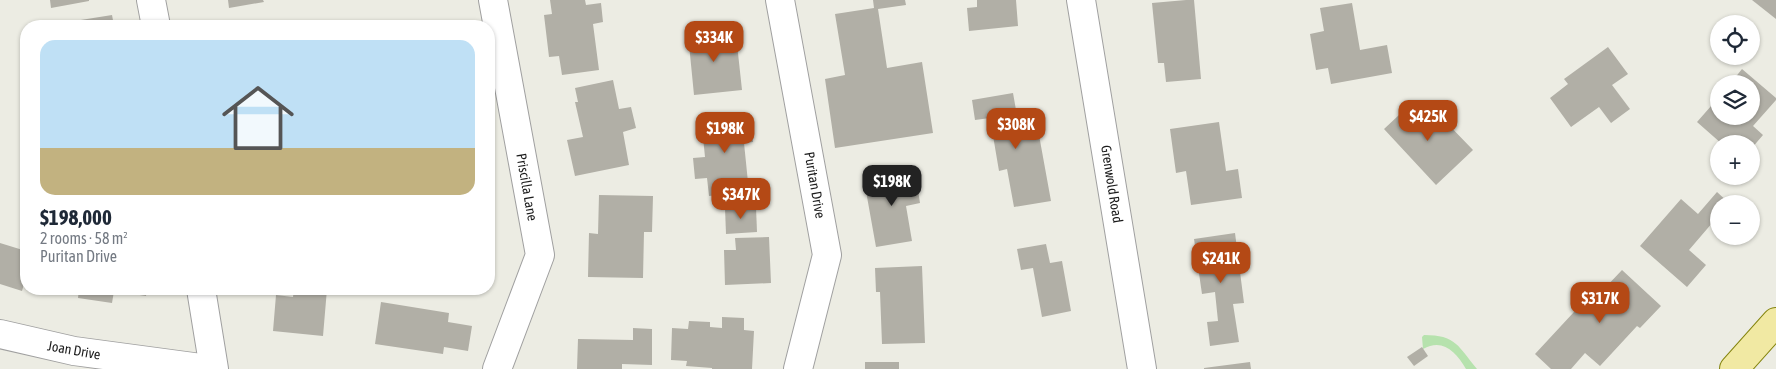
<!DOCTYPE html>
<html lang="en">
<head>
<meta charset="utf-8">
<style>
	:root { --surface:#fff; --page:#f6f6f7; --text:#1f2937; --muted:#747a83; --accent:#b44915 }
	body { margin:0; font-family:"Asap Condensed",sans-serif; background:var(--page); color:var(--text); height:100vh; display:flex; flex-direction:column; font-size:19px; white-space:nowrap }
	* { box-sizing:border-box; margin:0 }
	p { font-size:16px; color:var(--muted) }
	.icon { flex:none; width:28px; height:28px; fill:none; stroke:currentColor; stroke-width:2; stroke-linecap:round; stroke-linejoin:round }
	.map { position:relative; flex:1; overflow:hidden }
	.details { position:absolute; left:20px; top:20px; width:475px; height:275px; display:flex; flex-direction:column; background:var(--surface); border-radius:20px; box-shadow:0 1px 4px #0004 }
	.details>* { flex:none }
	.controls { position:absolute; left:1710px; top:15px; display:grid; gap:10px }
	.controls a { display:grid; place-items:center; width:50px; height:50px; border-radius:50%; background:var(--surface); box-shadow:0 1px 4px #0004; font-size:25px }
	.price { position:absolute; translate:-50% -42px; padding:0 11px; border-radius:10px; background:var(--accent); color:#fff; font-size:16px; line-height:32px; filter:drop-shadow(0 1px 2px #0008) }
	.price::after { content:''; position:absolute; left:50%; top:30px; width:15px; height:11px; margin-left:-8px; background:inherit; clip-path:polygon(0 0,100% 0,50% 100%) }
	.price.current { background:#222; color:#fff }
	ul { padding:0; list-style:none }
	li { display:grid; align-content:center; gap:10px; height:265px; padding:0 20px }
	li span { display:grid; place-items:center; height:155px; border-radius:15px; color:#555 }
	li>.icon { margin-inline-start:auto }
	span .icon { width:90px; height:90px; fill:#fffc; stroke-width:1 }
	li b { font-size:21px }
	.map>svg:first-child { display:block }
</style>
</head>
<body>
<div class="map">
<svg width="1776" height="369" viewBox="0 0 1776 369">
	<rect width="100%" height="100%" fill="#ecece3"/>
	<path fill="#b6e2ad" d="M1424,335C1456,335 1458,346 1477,369H1466C1456,352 1443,338 1423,349L1422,337Z"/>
	<g fill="#b1afa6">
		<polygon points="50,0 89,0 89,1 51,8"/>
		<polygon points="228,0 263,0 264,2 229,8"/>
		<polygon points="550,0 585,0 586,5 601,3 603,22 593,24 599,70 562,75 559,56 549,57 544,15 552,14"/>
		<polygon points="873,0 905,0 906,5 878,9 887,68 922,62 933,133 835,148 825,79 845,75 835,14 874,8"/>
		<polygon points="977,0 1016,0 1018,26 969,31 967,8 977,7"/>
		<polygon points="1186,0 1194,0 1201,79 1166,82 1164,63 1158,63 1152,3"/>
		<polygon points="1752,0 1776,0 1776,19"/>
		<polygon points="1352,3 1360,50 1387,45 1392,73 1331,84 1328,68 1316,70 1310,34 1324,31 1320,8"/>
		<polygon points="112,15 114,26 62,26 62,23"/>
		<polygon points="729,30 730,44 737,44 742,90 694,95 688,34"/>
		<polygon points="1608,47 1628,74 1612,85 1630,109 1611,123 1599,107 1571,127 1550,98 1568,84 1564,79"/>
		<polygon points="1742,69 1776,98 1776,100 1753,126 1763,135 1751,149 1751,144 1722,144 1697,122 1719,97 1719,116 1751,116 1751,84 1730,84"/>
		<polygon points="613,80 619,109 631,107 636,128 623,132 629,165 575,176 567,140 583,137 575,102 578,102 575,88"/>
		<polygon points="1013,93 1019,127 1037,124 1051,201 1014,207 1007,169 999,171 990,118 975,120 972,100"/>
		<polygon points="1414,101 1437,125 1443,119 1473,150 1436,185 1384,129"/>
		<polygon points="750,113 753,142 744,143 749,192 709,196 707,178 695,179 693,158 705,157 701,117"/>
		<polygon points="1219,122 1226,171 1238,169 1242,198 1191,205 1186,171 1176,173 1170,129"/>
		<polygon points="915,171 920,203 906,206 912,241 876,247 864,180"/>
		<polygon points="1717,192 1730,204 1719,204 1719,215 1689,250 1706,265 1687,287 1640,246 1681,199 1698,214"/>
		<polygon points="599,195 653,196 652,232 644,232 643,278 588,277 589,233 598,234"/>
		<polygon points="756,207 757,232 726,234 725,208"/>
		<polygon points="1235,233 1244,303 1233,304 1239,342 1210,346 1207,322 1218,321 1215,292 1202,294 1194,239"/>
		<polygon points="769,237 771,283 725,285 724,250 736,250 735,238"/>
		<polygon points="0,243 26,251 26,277 22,291 0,284"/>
		<polygon points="1046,244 1050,263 1062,261 1071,311 1042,317 1033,268 1021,270 1017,249"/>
		<polygon points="922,266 925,343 882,344 880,292 876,292 875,268"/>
		<polygon points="1622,270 1661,306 1640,328 1637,326 1600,366 1585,353 1571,369 1551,369 1535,354 1599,285 1604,289"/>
		<polygon points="79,289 147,289 146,296 114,291 112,303 78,298"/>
		<polygon points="294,289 327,289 323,336 273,331 276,295 293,297"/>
		<polygon points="381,302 449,313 448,322 472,326 468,351 444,347 443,354 375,344"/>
		<polygon points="722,317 744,318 744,330 754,331 752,369 712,369 712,368 686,366 687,361 671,360 672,328 688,329 689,321 710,322 710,327 722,328"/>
		<polygon points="633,328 652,329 652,365 622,364 622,369 577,369 578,339 633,340"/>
		<polygon points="1422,347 1428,356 1414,366 1407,357"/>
		<rect x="865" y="362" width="34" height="7"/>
		<polygon points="1250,362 1251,369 1204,369 1204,368"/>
	</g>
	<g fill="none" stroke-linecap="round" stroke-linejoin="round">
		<defs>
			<g id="minor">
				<polyline points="151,0 156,26"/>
				<polyline points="493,0 540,255 497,369"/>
				<polyline points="780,0 827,255 798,369"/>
				<polyline points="1081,0 1142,369"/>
				<polyline points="201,289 214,369"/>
				<polyline points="0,334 74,351 208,369"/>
			</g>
			<polyline id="major" points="1734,369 1776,322"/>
		</defs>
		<use href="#minor" stroke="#a0a0a0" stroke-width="30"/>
		<use href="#major" stroke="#85850f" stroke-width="30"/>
		<use href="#minor" stroke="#fff" stroke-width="28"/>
		<use href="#major" stroke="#f1e9a3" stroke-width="28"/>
	</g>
	<g text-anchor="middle" stroke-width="5" stroke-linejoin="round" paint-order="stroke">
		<g font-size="14" fill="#1c1c1c" stroke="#fff">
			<text transform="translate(1112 184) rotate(81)" y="5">Grenwold Road</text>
			<text transform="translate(815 185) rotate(80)" y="5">Puritan Drive</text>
			<text transform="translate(527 187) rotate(80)" y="5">Priscilla Lane</text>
			<text transform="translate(74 350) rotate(10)" y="5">Joan Drive</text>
		</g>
	</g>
</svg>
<div class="controls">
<a><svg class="icon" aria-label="locate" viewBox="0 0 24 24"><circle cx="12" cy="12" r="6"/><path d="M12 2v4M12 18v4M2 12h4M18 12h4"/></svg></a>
<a><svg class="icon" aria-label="layers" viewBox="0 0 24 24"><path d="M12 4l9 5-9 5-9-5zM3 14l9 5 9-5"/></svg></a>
<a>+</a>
<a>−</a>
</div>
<b class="price" style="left:714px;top:63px">$334K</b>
<b class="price" style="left:1428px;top:142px">$425K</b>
<b class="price" style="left:1016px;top:150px">$308K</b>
<b class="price" style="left:725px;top:154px">$198K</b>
<b class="price current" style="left:892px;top:207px">$198K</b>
<b class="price" style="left:741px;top:220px">$347K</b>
<b class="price" style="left:1221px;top:284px">$241K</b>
<b class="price" style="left:1600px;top:324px">$317K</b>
<section class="details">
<ul>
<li><span style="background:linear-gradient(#bfe0f5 70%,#c2b280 0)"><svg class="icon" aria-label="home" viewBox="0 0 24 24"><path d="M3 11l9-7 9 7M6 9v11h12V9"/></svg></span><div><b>$198,000</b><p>2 rooms · 58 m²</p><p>Puritan Drive</p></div></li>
</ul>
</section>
</div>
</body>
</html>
